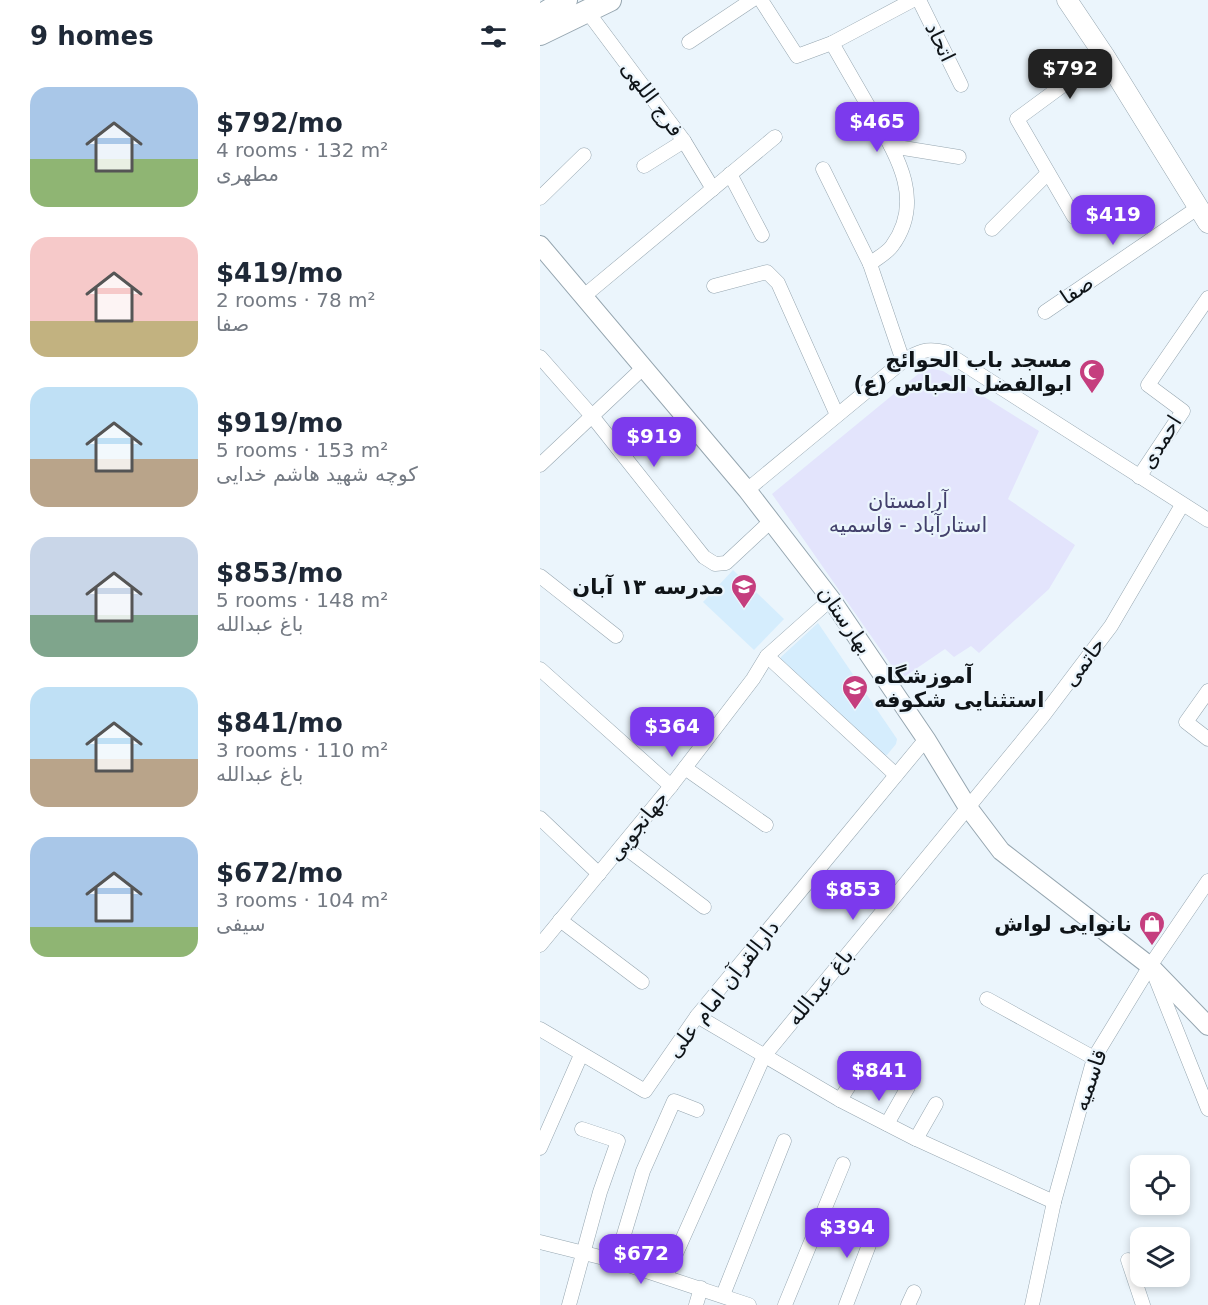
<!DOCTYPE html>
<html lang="en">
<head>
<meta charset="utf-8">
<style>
	:root { --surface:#fff; --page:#f6f6f7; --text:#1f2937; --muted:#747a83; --accent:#7c3aed }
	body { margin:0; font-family:"DejaVu Sans","Noto Naskh Arabic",sans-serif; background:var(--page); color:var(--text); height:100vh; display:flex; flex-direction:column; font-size:22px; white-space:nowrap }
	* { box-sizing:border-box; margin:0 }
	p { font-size:20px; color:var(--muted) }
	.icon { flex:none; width:33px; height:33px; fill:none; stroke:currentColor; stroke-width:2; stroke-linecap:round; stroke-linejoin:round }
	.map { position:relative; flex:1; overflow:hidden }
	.sheet { display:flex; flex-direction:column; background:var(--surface); width:540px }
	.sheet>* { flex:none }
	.buttons { position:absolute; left:590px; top:1155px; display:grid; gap:12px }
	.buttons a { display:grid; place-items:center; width:60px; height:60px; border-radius:12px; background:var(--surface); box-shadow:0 3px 9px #0003; font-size:30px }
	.price { position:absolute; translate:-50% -51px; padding:0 14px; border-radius:12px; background:var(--accent); color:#fff; font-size:20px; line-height:39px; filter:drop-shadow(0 2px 3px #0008) }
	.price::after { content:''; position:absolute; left:50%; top:36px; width:18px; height:14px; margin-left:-9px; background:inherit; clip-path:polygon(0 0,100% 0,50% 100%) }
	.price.on { background:#222; color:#fff }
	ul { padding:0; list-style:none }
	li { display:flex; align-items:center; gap:18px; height:150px; padding:0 30px }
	li span { display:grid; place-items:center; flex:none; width:168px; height:120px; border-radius:18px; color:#555 }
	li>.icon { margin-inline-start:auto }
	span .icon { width:72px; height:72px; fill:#fffc; stroke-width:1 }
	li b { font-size:26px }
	h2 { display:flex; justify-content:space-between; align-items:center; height:72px; padding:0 30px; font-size:26px }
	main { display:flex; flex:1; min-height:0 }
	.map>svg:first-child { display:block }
</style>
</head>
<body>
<main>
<section class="sheet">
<h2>9 homes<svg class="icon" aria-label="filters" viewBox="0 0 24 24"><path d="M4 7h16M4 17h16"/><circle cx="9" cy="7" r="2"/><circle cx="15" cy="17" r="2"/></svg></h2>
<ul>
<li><span style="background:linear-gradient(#a9c7e8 60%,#8fb573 0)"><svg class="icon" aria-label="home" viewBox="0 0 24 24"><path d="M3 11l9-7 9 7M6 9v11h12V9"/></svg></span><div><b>$792/mo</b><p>4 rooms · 132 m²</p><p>مطهری</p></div></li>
<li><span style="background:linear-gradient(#f6c9c9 70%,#c2b280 0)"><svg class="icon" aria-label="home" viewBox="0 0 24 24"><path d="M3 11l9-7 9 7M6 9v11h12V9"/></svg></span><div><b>$419/mo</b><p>2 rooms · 78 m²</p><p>صفا</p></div></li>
<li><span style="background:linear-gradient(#bfe0f5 60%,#b9a48a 0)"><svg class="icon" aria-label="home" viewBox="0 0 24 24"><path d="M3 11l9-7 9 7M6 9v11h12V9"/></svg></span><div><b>$919/mo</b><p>5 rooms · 153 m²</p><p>کوچه شهید هاشم خدایی</p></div></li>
<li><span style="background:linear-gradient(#c9d6e8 65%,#7fa58c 0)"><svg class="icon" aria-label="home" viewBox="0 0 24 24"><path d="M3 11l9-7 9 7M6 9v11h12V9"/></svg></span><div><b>$853/mo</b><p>5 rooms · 148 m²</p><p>باغ عبدالله</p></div></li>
<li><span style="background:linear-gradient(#bfe0f5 60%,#b9a48a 0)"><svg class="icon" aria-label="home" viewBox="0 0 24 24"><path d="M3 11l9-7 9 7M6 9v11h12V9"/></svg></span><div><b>$841/mo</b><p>3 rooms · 110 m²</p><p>باغ عبدالله</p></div></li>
<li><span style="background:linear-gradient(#a9c7e8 75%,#8fb573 0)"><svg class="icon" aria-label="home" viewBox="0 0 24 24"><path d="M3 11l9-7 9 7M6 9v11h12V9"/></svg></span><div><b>$672/mo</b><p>3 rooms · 104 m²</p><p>سیفی</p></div></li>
</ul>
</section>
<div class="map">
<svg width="668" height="1305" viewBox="0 0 668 1305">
	<rect width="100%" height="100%" fill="#ebf5fc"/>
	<g fill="#d5edfd">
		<polygon points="193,570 244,619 214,650 163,602"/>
		<polygon points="278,623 357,739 356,744 347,755 342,756 241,662 241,657"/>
	</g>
	<polygon fill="#e3e4fc" points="393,369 403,371 499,431 468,499 535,545 509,589 439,653 431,646 414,657 405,649 361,679 232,494 383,370"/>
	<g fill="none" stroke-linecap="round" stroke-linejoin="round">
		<defs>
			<g id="minor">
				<polyline points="221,0 257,56 292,43"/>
				<polyline points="379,0 421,85"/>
				<polyline points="47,11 144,141 173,189"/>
				<polyline points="149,42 212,0"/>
				<polyline points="351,146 419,157"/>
				<polyline points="104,166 144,141"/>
				<polyline points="283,169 330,264"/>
				<polyline points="190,174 222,235"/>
				<polyline points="0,198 44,155"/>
				<polyline points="534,217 477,119 564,55"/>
				<polyline points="452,229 508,173"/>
				<polyline points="174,286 227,272 238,283 297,415"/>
				<polyline points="44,296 235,137"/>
				<polyline points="505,312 659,207"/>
				<polyline points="0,357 52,416 164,557 175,564 186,563 231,521"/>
				<path d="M363,361L330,264C337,258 347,253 352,246C384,202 359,159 335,118C321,93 306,68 292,43L373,0"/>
				<polyline points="0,465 104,367"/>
				<polyline points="599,477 643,411 608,385 668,298"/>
				<path d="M207,490L363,361C379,351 386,348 405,352L668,520"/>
				<polyline points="0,576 76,636"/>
				<polyline points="227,656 356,775"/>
				<polyline points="0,669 131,786"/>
				<polyline points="668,691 646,722 668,739"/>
				<polyline points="145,768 226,825"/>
				<polyline points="0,818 59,874"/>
				<polyline points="83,846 164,907"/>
				<polyline points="20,920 102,982"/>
				<polyline points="0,945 131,786 213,679 227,656 291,599"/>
				<polyline points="614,974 668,1109"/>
				<polyline points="447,999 554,1058"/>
				<polyline points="157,1016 300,1100 376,1139 514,1202"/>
				<polyline points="0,1029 105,1091 157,1016 386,739"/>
				<polyline points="300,1100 319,1070"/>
				<polyline points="347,1124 368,1087"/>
				<polyline points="376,1139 396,1104"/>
				<polyline points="0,1148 41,1055"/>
				<polyline points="0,1242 76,1261 209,1305"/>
				<polyline points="588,1260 603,1305"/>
				<polyline points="76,1261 103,1171 134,1101 157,1110"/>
				<polyline points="126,1276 224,1056 503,716 571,626 642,505"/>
				<polyline points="183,1295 244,1141"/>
				<polyline points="29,1305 60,1192 78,1141 42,1129"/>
				<polyline points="156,1305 161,1288"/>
				<polyline points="245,1305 303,1164"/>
				<polyline points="306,1305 337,1224"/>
				<polyline points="368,1305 374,1292"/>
				<polyline points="492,1305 514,1202 554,1058 610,966 668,881"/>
			</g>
			<polyline id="tertiary" points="0,245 207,490 291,599 386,739 427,806 461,851 610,966 668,1026"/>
			<polyline id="secondary" points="527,0 564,55 668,223"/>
			<g id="primary">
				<polyline points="0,16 26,0"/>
				<polyline points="0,34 70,0"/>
			</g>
		</defs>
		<use href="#minor" stroke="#96a6b0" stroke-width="15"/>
		<use href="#tertiary" stroke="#96a6b0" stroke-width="20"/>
		<use href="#secondary" stroke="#96a6b0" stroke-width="21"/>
		<use href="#primary" stroke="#96a6b0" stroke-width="24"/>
		<use href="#minor" stroke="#fff" stroke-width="14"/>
		<use href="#tertiary" stroke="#fff" stroke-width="18"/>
		<use href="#secondary" stroke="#fff" stroke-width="20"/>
		<use href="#primary" stroke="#fff" stroke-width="22"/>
	</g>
	<defs>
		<symbol id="mosque-pin" viewBox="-11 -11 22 30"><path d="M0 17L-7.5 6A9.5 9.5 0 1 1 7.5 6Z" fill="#c53e7e" stroke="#ebf5fc"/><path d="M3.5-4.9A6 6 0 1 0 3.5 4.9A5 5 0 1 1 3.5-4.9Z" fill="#fff"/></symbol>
		<symbol id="school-pin" viewBox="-11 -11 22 30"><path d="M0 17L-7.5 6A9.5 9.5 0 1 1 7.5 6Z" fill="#c53e7e" stroke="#ebf5fc"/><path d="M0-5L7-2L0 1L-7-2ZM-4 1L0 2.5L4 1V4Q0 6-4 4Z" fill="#fff"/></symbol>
		<symbol id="shop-pin" viewBox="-11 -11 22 30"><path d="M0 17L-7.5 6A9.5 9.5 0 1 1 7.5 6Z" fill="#c53e7e" stroke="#ebf5fc"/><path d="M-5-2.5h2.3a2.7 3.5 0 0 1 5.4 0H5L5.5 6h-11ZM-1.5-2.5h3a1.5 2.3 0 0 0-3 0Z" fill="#fff"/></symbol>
	</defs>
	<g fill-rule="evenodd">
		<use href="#mosque-pin" x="537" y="357" width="30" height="40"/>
		<use href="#school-pin" x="189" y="572" width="30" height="40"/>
		<use href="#school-pin" x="300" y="673" width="30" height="40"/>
		<use href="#shop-pin" x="597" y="909" width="30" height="40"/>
	</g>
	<g text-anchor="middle" stroke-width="4.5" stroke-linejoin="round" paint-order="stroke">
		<g font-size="21" fill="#0f1418" stroke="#ebf5fc">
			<text transform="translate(400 42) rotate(64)" y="7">اتحاد</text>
			<text transform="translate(112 99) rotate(53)" y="7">فرج اللهی</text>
			<text transform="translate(537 290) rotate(-34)" y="7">صفا</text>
			<text transform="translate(621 442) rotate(-58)" y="7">احمدی</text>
			<text transform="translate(305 620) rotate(55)" y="7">بهارستان</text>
			<text transform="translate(544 662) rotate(-53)" y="7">حاتمی</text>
			<text transform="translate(98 826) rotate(-51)" y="7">جهانجویی</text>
			<text transform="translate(280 987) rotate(-51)" y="7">باغ عبدالله</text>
			<text transform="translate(183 989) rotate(-52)" y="7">دارالقرآن امام علی</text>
			<text transform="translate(550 1080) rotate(-71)" y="7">قاسمیه</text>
		</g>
		<g font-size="21" font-weight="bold" fill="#0f1418" stroke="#ebf5fc" text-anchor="end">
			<text x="532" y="367">مسجد باب الحوائج<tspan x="532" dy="24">ابوالفضل العباس (ع)</tspan></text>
			<text x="184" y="594">مدرسه ۱۳ آبان</text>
			<text x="334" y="683" text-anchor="start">آموزشگاه<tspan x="334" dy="24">استثنایی شکوفه</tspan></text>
			<text x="592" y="931">نانوایی لواش</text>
		</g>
		<g font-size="21" fill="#43416c" stroke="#ebf5fc">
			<text x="368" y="508">آرامستان<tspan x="368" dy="24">استارآباد - قاسمیه</tspan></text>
		</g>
	</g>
</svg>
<div class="buttons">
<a><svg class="icon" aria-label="locate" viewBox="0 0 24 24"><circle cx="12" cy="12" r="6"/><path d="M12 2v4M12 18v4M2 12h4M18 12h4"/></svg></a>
<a><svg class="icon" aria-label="layers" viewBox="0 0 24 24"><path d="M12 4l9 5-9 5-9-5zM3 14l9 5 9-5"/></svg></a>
</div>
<b class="price on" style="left:530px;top:100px">$792</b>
<b class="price" style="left:337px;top:153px">$465</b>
<b class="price" style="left:573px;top:246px">$419</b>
<b class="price" style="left:114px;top:468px">$919</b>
<b class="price" style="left:132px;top:758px">$364</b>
<b class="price" style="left:313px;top:921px">$853</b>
<b class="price" style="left:339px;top:1102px">$841</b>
<b class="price" style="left:307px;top:1259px">$394</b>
<b class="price" style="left:101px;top:1285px">$672</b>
</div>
</main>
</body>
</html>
